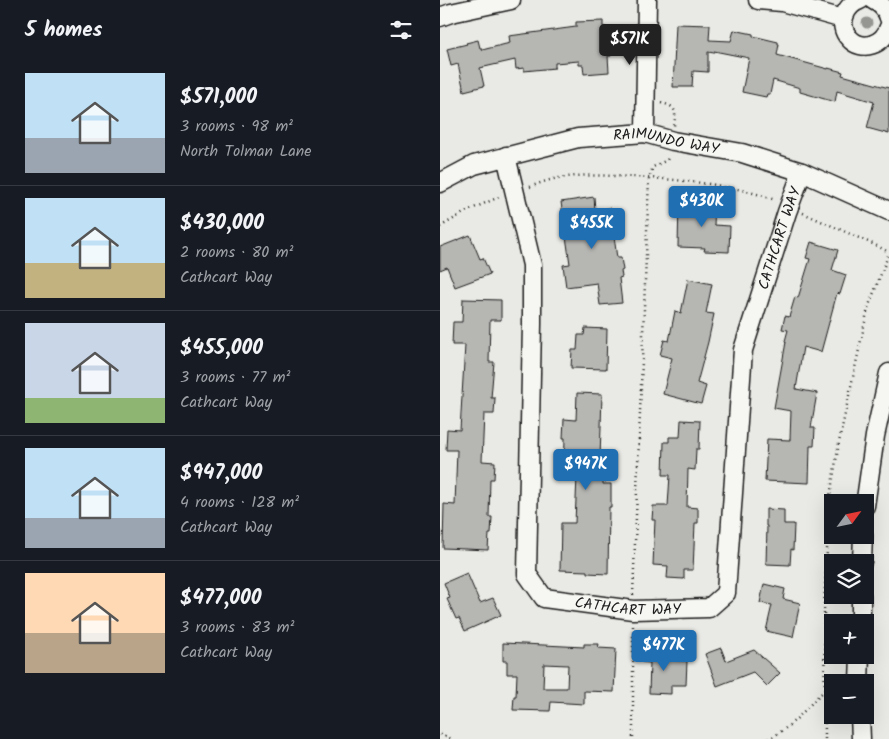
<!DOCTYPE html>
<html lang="en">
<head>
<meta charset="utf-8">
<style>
	:root { --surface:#171b24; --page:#20242c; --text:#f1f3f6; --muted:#9ea1a6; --line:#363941; --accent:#1f6fb2 }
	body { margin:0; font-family:Kalam,sans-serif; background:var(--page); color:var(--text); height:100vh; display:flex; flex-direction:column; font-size:19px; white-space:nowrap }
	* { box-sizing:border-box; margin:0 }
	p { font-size:16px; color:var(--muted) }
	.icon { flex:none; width:28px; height:28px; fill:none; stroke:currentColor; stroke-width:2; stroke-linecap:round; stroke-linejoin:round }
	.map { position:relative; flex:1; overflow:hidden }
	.panel { display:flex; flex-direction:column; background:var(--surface); width:440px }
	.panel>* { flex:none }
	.needle { width:32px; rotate:57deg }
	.fabs { position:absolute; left:384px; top:494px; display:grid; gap:10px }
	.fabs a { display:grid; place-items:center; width:50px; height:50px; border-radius:0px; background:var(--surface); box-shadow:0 5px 20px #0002; font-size:25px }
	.price { position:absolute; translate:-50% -42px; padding:0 11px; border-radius:5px; background:var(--accent); color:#fff; font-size:16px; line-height:32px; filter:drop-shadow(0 1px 2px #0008) }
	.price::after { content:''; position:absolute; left:50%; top:30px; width:15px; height:11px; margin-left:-8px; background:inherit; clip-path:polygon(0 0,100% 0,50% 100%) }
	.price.current { background:#222; color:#fff }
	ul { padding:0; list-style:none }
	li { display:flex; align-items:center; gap:15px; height:125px; padding:0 25px }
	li+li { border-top:1px solid var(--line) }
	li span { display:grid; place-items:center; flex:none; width:140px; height:100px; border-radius:0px; color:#555 }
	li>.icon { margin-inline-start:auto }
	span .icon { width:60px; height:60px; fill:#fffc; stroke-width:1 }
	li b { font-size:21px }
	h2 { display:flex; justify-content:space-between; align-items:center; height:60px; padding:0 25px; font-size:21px }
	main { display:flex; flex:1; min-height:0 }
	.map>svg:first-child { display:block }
</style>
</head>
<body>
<main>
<section class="panel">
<h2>5 homes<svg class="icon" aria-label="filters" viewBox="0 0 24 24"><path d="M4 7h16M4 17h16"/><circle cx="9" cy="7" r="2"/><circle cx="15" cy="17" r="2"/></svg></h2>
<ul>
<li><span style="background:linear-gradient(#bfe0f5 65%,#9aa5b1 0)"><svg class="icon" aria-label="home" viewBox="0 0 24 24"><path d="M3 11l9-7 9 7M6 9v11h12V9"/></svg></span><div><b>$571,000</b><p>3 rooms · 98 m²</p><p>North Tolman Lane</p></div></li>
<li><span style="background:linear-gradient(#bfe0f5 65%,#c2b280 0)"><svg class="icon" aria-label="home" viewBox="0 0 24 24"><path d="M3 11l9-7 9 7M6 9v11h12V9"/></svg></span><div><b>$430,000</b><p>2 rooms · 80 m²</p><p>Cathcart Way</p></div></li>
<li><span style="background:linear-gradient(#c9d6e8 75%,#8fb573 0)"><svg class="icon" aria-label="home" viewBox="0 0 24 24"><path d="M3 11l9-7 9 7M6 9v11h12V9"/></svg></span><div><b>$455,000</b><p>3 rooms · 77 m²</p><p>Cathcart Way</p></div></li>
<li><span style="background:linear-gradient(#bfe0f5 70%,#9aa5b1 0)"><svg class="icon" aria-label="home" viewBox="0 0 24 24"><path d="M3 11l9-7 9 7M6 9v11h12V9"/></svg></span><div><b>$947,000</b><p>4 rooms · 128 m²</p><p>Cathcart Way</p></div></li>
<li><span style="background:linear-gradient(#ffd9b3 60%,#b9a48a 0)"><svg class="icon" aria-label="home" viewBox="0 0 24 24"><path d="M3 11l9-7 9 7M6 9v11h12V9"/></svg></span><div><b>$477,000</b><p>3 rooms · 83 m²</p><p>Cathcart Way</p></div></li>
</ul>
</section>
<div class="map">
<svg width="449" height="739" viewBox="0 0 449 739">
	<rect width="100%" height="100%" fill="#e9e9e5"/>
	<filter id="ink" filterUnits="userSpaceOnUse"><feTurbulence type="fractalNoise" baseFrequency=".02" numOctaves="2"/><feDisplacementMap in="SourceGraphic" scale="10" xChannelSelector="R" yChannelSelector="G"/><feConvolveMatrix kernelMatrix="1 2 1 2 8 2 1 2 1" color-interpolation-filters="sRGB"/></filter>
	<g filter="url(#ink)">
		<g fill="#b6b6b3" stroke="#1c1c1c" fill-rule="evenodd">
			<polygon points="163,21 163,27 166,27 167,37 170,37 171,56 168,56 169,72 144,74 143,65 139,65 139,61 115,63 115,68 84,71 84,68 76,69 75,60 40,68 44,86 24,91 18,64 11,66 7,49 27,44 26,43 38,40 40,48 42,48 42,50 70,43 69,36 136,27 136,22"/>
			<polygon points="236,24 270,25 269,40 291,41 294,30 313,34 313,36 338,42 338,44 339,44 337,55 388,69 388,68 403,72 402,75 449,88 449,134 427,128 434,102 397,91 395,102 360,92 360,88 333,80 330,94 327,94 326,97 302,92 309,58 274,51 274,53 268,52 268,72 253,71 252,87 233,87"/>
			<polygon points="154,197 155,210 170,208 177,258 181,258 183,270 181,271 182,277 179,278 182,303 160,305 157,283 126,287 123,265 130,264 121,202"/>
			<polygon points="239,201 275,202 274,225 290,226 289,252 264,251 265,248 238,247"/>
			<polygon points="30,235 40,259 43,258 50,274 15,287 7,267 0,270 0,247"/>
			<polygon points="371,242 398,250 392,270 406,275 400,294 397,293 381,352 363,347 356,389 377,393 371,428 375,428 374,446 370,446 369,483 325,481 327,439 350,440 351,411 334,408 346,342 345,341 348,330 342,329 345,316 349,317 355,297 358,298 370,259 366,258"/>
			<polygon points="248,279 272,284 266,313 274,314 268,342 257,383 266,386 261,404 223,394 232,358 220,355 224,340 229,341 235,311 241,313"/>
			<polygon points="23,299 61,300 61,320 50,320 49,362 54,362 51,398 55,398 54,414 44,414 42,461 55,462 54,479 50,479 49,517 52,517 51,534 49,534 48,550 3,548 4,504 15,505 17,450 6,450 7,429 20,430 25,345 12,345 13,322 22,322"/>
			<polygon points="145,328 167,329 166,369 131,368 132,350 137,350 138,335 144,335"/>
			<polygon points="137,393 162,394 160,459 164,459 163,484 171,484 171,507 169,507 168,574 147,573 147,571 120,570 121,523 135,523 137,476 124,475 125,438 123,438 124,419 136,420"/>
			<polygon points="241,420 260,421 259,449 256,449 255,470 248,469 247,507 258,508 258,523 255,523 253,570 244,570 244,579 227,578 228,566 213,565 215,520 212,520 213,506 228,506 230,475 223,475 224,442 229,442 229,437 240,437"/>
			<polygon points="326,509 344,510 344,524 354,524 353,550 351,549 350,565 326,564 327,526 326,526"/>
			<polygon points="27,573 40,603 53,598 61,615 25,631 19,618 16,619 7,599 10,598 4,583"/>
			<polygon points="324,584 345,589 343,599 360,603 353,637 326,631 332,605 320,603"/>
			<path d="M63,643L144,647V644H159L158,648L176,649L174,692L144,691V704L111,702L110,711L73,710L74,696H76L77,674H67V661H63ZM104,664L128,665L127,688H103Z"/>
			<polygon points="203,648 221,648 221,660 247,661 246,685 231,685 231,694 209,693 210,663 202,662"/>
			<polygon points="281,648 286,661 314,650 340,673 327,686 313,672 277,686 265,654"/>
		</g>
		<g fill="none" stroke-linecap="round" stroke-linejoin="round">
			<defs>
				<g id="minor">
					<polyline points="318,0 342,2 403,19"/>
					<path d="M420,0C405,5 397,25 409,38C422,53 444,44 449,27"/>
					<path d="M433,0C441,4 447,9 449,18"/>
					<polyline points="0,17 11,13 71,0"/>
					<polyline points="205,133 207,0"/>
					<path id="s1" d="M66,156L92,265V324L87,574L104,598L193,610L269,608L286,593L303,350L347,212L362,172"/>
					<path id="s2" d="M0,183L34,165L138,138L205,133L233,141L302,153L362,172L449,211"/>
					<polyline points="425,506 435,436 449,373"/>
					<polyline points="422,562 423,535"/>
					<polyline points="421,622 421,595"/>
					<polyline points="419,682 420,655"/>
					<polyline points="420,715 421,739"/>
				</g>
			</defs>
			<use href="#minor" stroke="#1c1c1c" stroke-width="21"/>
			<g stroke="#1c1c1c" stroke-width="2.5" stroke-dasharray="1 4" stroke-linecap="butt">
				<path d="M221,103C237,106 236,112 234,126"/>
				<path d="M90,187C102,182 114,178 127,177C149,174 173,176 196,177C241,180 293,184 335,200"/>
				<polyline points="363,213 435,245 449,252"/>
				<polyline points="0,227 27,211 59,197"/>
				<polyline points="193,595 209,178 213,167 227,160 229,156"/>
				<polyline points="193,626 193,739"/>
				<polyline points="0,734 12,739"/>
				<path d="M328,739C343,732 356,720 367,708C373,702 377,696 385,691"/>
				<polyline points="385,739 384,604 390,496 400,437 428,308 449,253"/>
			</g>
			<use href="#minor" stroke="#f6f6f2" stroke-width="18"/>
		</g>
		<circle fill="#959592" cx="427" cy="23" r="5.5"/>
	</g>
	<g text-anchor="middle" stroke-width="4" stroke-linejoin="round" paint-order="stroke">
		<g font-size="15" fill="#1c1c1c" stroke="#f6f6f2">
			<text dy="5" stroke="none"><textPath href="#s2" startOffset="235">RAIMUNDO WAY</textPath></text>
			<text dy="5" stroke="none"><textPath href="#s1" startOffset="1000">CATHCART WAY</textPath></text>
			<text dy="5" stroke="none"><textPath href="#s1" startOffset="535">CATHCART WAY</textPath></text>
		</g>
	</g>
</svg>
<div class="fabs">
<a><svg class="needle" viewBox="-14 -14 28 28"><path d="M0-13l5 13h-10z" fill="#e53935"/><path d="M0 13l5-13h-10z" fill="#9ea1a6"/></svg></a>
<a><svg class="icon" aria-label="layers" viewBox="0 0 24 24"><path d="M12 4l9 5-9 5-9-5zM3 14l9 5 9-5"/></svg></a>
<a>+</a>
<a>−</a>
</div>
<b class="price current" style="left:190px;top:66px">$571K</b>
<b class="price" style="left:262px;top:228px">$430K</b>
<b class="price" style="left:152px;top:250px">$455K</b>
<b class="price" style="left:146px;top:491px">$947K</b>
<b class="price" style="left:224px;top:672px">$477K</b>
</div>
</main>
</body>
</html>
